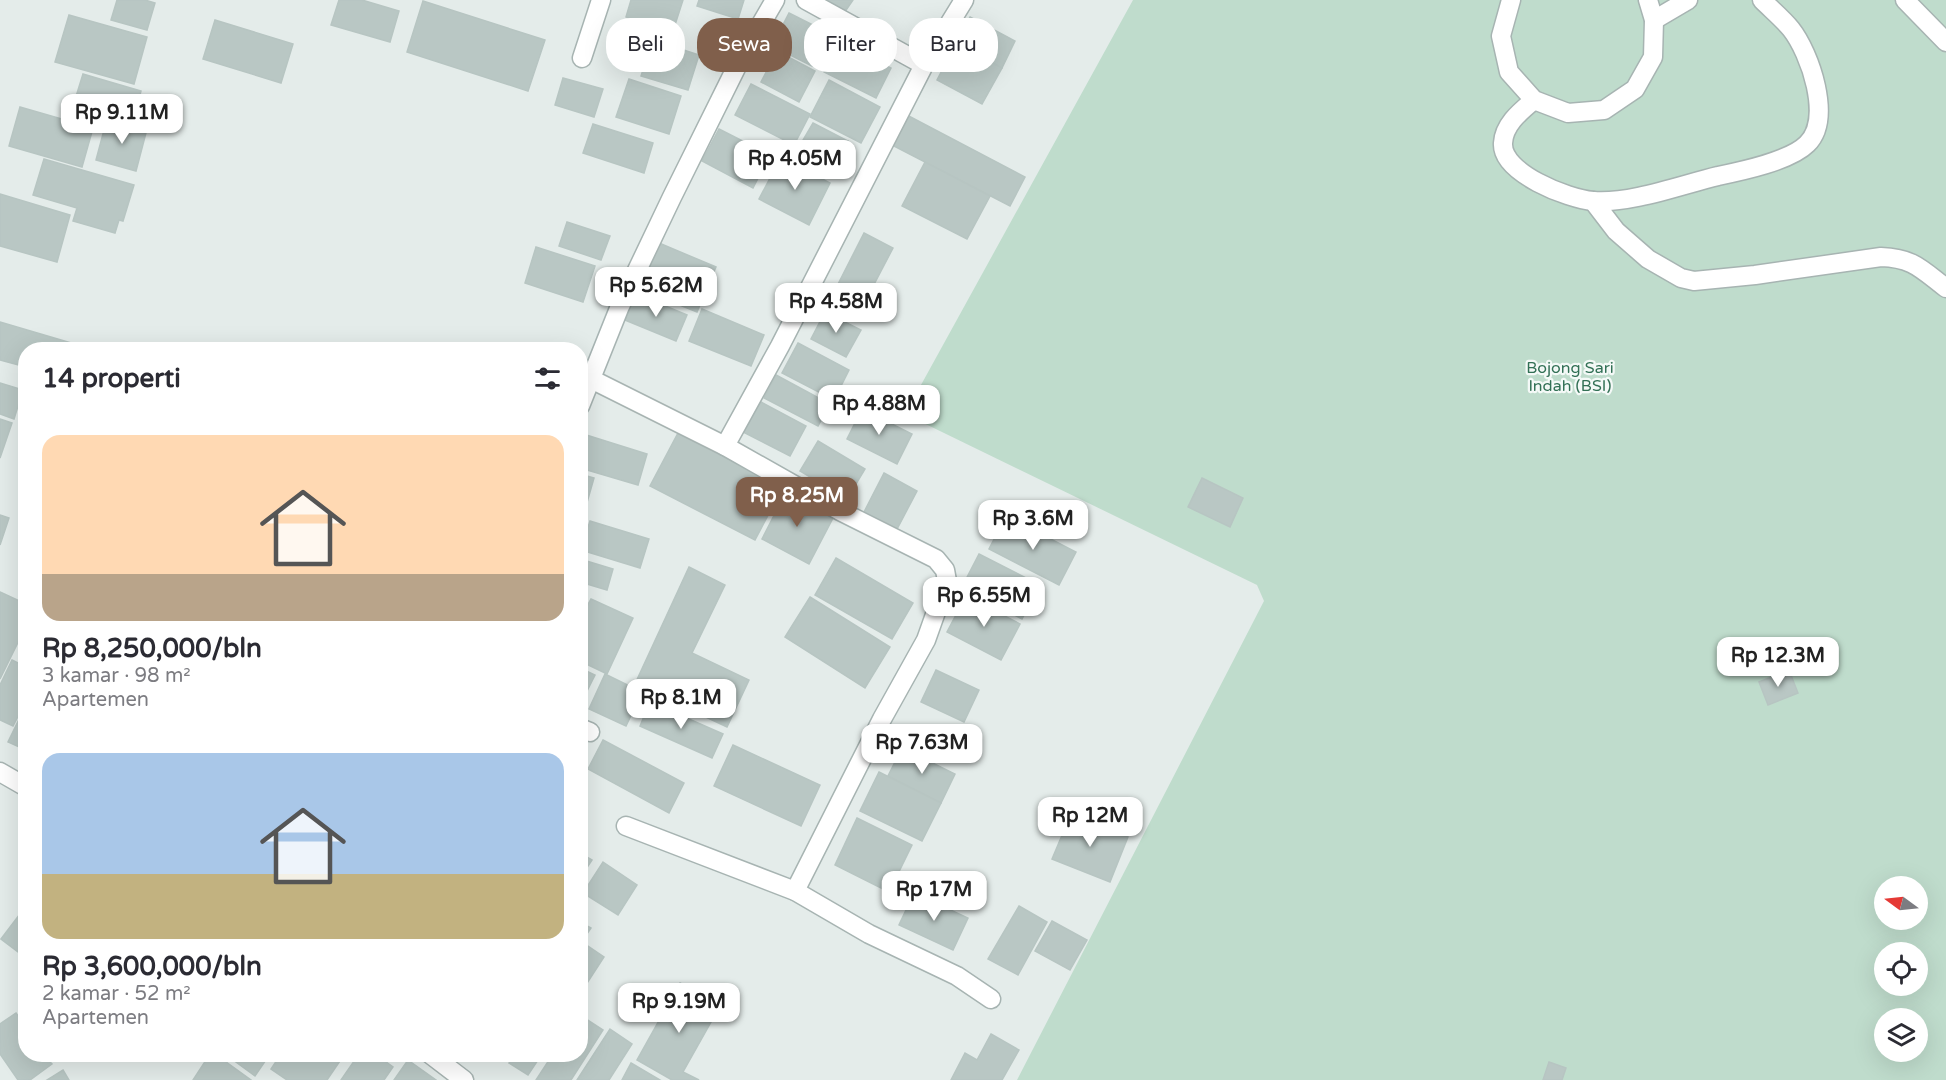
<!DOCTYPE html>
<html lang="id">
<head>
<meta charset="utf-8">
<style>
	:root { --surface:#fff; --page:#f7f7f7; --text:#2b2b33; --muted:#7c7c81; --accent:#805f4b }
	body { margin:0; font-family:"Varela Round",sans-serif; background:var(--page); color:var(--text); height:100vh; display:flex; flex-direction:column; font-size:22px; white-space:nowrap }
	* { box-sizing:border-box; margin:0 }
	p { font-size:20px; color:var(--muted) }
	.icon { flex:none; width:33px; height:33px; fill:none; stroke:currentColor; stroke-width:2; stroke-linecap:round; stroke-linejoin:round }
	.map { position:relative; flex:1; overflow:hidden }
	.side { position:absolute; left:18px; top:342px; width:570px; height:720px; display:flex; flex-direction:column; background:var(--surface); border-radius:24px; box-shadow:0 6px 24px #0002 }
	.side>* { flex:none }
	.hud { position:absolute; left:606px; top:18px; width:570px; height:54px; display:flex; gap:12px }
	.needle { width:39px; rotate:285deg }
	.controls { position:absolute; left:1874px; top:876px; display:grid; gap:12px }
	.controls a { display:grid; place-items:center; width:54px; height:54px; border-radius:50%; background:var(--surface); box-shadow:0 6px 24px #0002; font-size:30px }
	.price { position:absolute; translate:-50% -51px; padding:0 14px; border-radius:12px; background:#fff; color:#222; font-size:20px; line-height:39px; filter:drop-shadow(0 2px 3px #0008) }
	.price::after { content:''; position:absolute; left:50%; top:36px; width:18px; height:14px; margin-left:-9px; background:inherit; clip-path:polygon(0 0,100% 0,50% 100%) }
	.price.on { background:var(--accent); color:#fff }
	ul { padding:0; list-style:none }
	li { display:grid; align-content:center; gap:12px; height:318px; padding:0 24px }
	li span { display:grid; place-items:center; height:186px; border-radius:18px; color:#555 }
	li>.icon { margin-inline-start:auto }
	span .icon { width:108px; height:108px; fill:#fffc; stroke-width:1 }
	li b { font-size:26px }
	h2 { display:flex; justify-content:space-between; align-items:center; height:72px; padding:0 24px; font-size:26px }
	.pill { padding:0 21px; border-radius:24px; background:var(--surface); box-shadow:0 6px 24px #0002; font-size:21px; line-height:54px }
	.pill.on { background:var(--accent); color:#fff }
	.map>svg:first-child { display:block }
</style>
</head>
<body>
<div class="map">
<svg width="1946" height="1080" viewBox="0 0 1946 1080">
	<rect width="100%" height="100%" fill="#e4ecea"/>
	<path fill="#bfdccc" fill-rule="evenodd" d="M1133,0H1946V1080H1017L1264,601L1257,585L905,414ZM1884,886H1917V920H1884ZM1884,952H1917V986H1884ZM1884,1018H1917V1052H1884Z"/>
	<g fill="#b9c7c4" stroke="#b7c5c2" stroke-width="1.5">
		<polygon points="117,0 145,0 155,3 147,30 111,20"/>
		<polygon points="339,0 362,0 399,11 390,42 331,25"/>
		<polygon points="631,0 683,0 673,31 626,17"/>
		<polygon points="699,0 744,0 738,19 697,6"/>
		<polygon points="817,0 853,0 842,16"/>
		<polygon points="423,1 545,40 528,91 407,52"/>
		<polygon points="789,13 829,33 812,66 772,46"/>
		<polygon points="69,15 147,37 134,84 55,62"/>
		<polygon points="970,17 1015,41 1002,68 956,44"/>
		<polygon points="215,20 293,44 281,83 203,59"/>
		<polygon points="653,40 699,55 688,90 641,76"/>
		<polygon points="840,42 891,68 876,98 824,72"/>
		<polygon points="956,44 1002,68 982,104 937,80"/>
		<polygon points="777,51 815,71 799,102 761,82"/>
		<polygon points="83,74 141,91 133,120 74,103"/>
		<polygon points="563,78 603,89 594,117 555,105"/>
		<polygon points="629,79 681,96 669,134 616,117"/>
		<polygon points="829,80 880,107 861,143 810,117"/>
		<polygon points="751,84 810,114 794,145 735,115"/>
		<polygon points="20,107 93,128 82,167 9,146"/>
		<polygon points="903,113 1025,177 1010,206 888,143"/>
		<polygon points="107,119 147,129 136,171 96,160"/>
		<polygon points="813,123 848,141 835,166 799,147"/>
		<polygon points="593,124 653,143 644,173 583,153"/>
		<polygon points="719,129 770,155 753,188 702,161"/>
		<polygon points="781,157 830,183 809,225 759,199"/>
		<polygon points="44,159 134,185 123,221 119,220 115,233 73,221 77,208 33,195"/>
		<polygon points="925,162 990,196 967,239 902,206"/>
		<polygon points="0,194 70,215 57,262 0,246"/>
		<polygon points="567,222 610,236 601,260 559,246"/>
		<polygon points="864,233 893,248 857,317 829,302"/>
		<polygon points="659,243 716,267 697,312 640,289"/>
		<polygon points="536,247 595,266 583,302 525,283"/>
		<polygon points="636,294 687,315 676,341 625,320"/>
		<polygon points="702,309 764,335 751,366 689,341"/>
		<polygon points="825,312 861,330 846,357 811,339"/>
		<polygon points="0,322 95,350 26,350 26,367 0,360"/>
		<polygon points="798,343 849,370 834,400 782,373"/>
		<polygon points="776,375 830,404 818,426 764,398"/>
		<polygon points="0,383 23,390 14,419 0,414"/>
		<polygon points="759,401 806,426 790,456 743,432"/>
		<polygon points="862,409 912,434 897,464 847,439"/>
		<polygon points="0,419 12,423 0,458"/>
		<polygon points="580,433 647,454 638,485 580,468"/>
		<polygon points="678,433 783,487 755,540 650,486"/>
		<polygon points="818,441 865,469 847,499 800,471"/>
		<polygon points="884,473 917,491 896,531 863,514"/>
		<polygon points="580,474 594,478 582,520 580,519"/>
		<polygon points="1202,478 1243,498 1230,527 1188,507"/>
		<polygon points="786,492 833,518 809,564 762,539"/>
		<polygon points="0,515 9,518 0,545"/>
		<polygon points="1006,516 1076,552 1059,585 989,549"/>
		<polygon points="590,521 649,539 640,568 581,550"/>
		<polygon points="979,554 1040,585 1022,619 962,587"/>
		<polygon points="836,558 913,603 892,639 815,595"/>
		<polygon points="580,559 613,569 607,590 580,582"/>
		<polygon points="689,567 725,585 692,653 749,680 727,727 635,684"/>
		<polygon points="0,592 26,604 26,626 0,679"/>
		<polygon points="966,596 1020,624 1001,660 947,632"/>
		<polygon points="810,597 890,647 865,688 785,637"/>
		<polygon points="591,599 633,618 607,674 580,661 580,619"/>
		<polygon points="12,660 26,667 26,701 13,726 0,720 0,685"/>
		<polygon points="580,668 595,675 584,697 580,695"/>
		<polygon points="936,670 979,690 964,722 921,702"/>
		<polygon points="1789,670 1798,693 1768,705 1759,682"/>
		<polygon points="605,674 642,692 626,726 589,709"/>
		<polygon points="650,702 723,734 712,758 640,726"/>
		<polygon points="26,705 26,750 8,742"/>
		<polygon points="603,740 684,783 669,813 588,769"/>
		<polygon points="733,745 820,785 801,826 714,786"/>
		<polygon points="902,748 955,774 941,803 888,776"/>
		<polygon points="879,772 941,803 922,841 860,811"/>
		<polygon points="1071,814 1128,837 1110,882 1052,859"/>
		<polygon points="857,818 912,845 889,892 835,865"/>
		<polygon points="580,853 592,860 580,878"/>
		<polygon points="603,862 637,885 618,915 583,893"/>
		<polygon points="914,893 968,918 953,950 899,925"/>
		<polygon points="26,906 26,958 1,939"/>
		<polygon points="1019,906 1047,922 1018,975 988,959"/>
		<polygon points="1052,921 1087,940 1070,970 1035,951"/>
		<polygon points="580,922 591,928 580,944"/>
		<polygon points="585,944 604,957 580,994 580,952"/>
		<polygon points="680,983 720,1006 683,1072 699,1080 672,1080 637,1060"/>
		<polygon points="16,1013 26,1027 26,1054 56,1054 48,1060 52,1064 30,1080 18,1080 0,1054 0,1024"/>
		<polygon points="580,1015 603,1030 571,1080 536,1080 553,1054 580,1054"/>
		<polygon points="610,1029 632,1044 609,1080 577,1080"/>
		<polygon points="991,1034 1019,1050 1002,1080 951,1080 965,1053 977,1060"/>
		<polygon points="210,1054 215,1054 251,1080 193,1080"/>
		<polygon points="225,1054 270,1054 255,1076"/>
		<polygon points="281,1054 344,1054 344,1055 327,1080 287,1080 271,1069"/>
		<polygon points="359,1054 375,1054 393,1067 384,1080 341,1080"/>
		<polygon points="515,1054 542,1054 528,1075 509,1063"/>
		<polygon points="408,1060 436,1080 394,1080"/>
		<polygon points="1549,1062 1566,1068 1562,1080 1543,1080"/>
		<polygon points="631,1063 660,1080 622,1080"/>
		<polygon points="63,1070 69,1080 47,1080"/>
	</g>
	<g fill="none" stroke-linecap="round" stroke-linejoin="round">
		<defs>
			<g id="minor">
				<polyline points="806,0 924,65"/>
				<polyline points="1511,0 1501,36 1509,72 1534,100 1568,113 1604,110 1635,89 1653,57 1654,20 1648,0"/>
				<polyline points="1905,0 1946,42"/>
				<polyline points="1654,20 1688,0"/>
				<polyline points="582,58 601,0"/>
				<path d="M1534,100C1521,111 1504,124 1503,143C1501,173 1568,199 1593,201C1630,204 1681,185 1718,176C1742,171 1790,161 1807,144C1833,119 1810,53 1791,29C1783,19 1772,10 1762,0"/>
				<path d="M1593,201L1616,231L1648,259L1681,278L1694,281L1755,275L1881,257C1913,258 1921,269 1946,288"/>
				<polyline points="591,379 725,446"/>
				<polyline points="580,406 620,306 672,197 739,62 775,0"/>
				<polyline points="580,728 590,732"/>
				<polyline points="0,772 26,787"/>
				<polyline points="626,826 795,891 869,934 957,976 991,999"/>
				<polyline points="795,891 882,719 926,640 947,581 945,570 936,559 840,511 725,446 780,346 924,65 964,0"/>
				<polyline points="430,1054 464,1080"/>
			</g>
		</defs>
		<use href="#minor" stroke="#a7b4b2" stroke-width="21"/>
		<use href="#minor" stroke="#fff" stroke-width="18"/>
	</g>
	<g text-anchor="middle" stroke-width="4.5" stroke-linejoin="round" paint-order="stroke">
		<g font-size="16" fill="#327055" stroke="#f4f9f7">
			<text x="1570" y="373">Bojong Sari<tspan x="1570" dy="18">Indah (BSI)</tspan></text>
		</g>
	</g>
</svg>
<div class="controls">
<a><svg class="needle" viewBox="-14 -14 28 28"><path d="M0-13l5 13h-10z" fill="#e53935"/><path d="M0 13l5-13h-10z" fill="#7c7c81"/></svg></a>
<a><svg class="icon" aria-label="locate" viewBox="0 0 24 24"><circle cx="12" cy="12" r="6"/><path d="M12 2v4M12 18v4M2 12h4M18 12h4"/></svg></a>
<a><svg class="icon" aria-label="layers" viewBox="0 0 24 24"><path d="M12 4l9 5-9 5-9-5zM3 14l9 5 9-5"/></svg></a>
</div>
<b class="price" style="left:122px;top:145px">Rp 9.11M</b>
<b class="price" style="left:795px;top:191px">Rp 4.05M</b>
<b class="price" style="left:656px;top:318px">Rp 5.62M</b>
<b class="price" style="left:836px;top:334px">Rp 4.58M</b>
<b class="price" style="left:879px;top:436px">Rp 4.88M</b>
<b class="price on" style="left:797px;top:528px">Rp 8.25M</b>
<b class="price" style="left:1033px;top:551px">Rp 3.6M</b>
<b class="price" style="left:984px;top:628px">Rp 6.55M</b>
<b class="price" style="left:1778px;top:688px">Rp 12.3M</b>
<b class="price" style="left:681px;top:730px">Rp 8.1M</b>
<b class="price" style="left:922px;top:775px">Rp 7.63M</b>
<b class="price" style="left:1090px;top:848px">Rp 12M</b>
<b class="price" style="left:934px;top:922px">Rp 17M</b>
<b class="price" style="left:679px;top:1034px">Rp 9.19M</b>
<div class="hud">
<a class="pill">Beli</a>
<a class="pill on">Sewa</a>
<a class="pill">Filter</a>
<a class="pill">Baru</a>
</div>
<section class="side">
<h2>14 properti<svg class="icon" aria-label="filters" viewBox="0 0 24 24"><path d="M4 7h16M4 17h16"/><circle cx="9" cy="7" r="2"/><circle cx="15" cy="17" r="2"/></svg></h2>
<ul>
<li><span style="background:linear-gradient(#ffd9b3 75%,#b9a48a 0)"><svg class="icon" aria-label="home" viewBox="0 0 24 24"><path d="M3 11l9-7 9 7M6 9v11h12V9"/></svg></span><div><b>Rp 8,250,000/bln</b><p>3 kamar · 98 m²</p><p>Apartemen</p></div></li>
<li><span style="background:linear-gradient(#a9c7e8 65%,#c2b280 0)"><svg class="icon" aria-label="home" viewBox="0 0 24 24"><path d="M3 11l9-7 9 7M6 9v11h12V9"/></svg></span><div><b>Rp 3,600,000/bln</b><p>2 kamar · 52 m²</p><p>Apartemen</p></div></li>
</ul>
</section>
</div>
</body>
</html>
